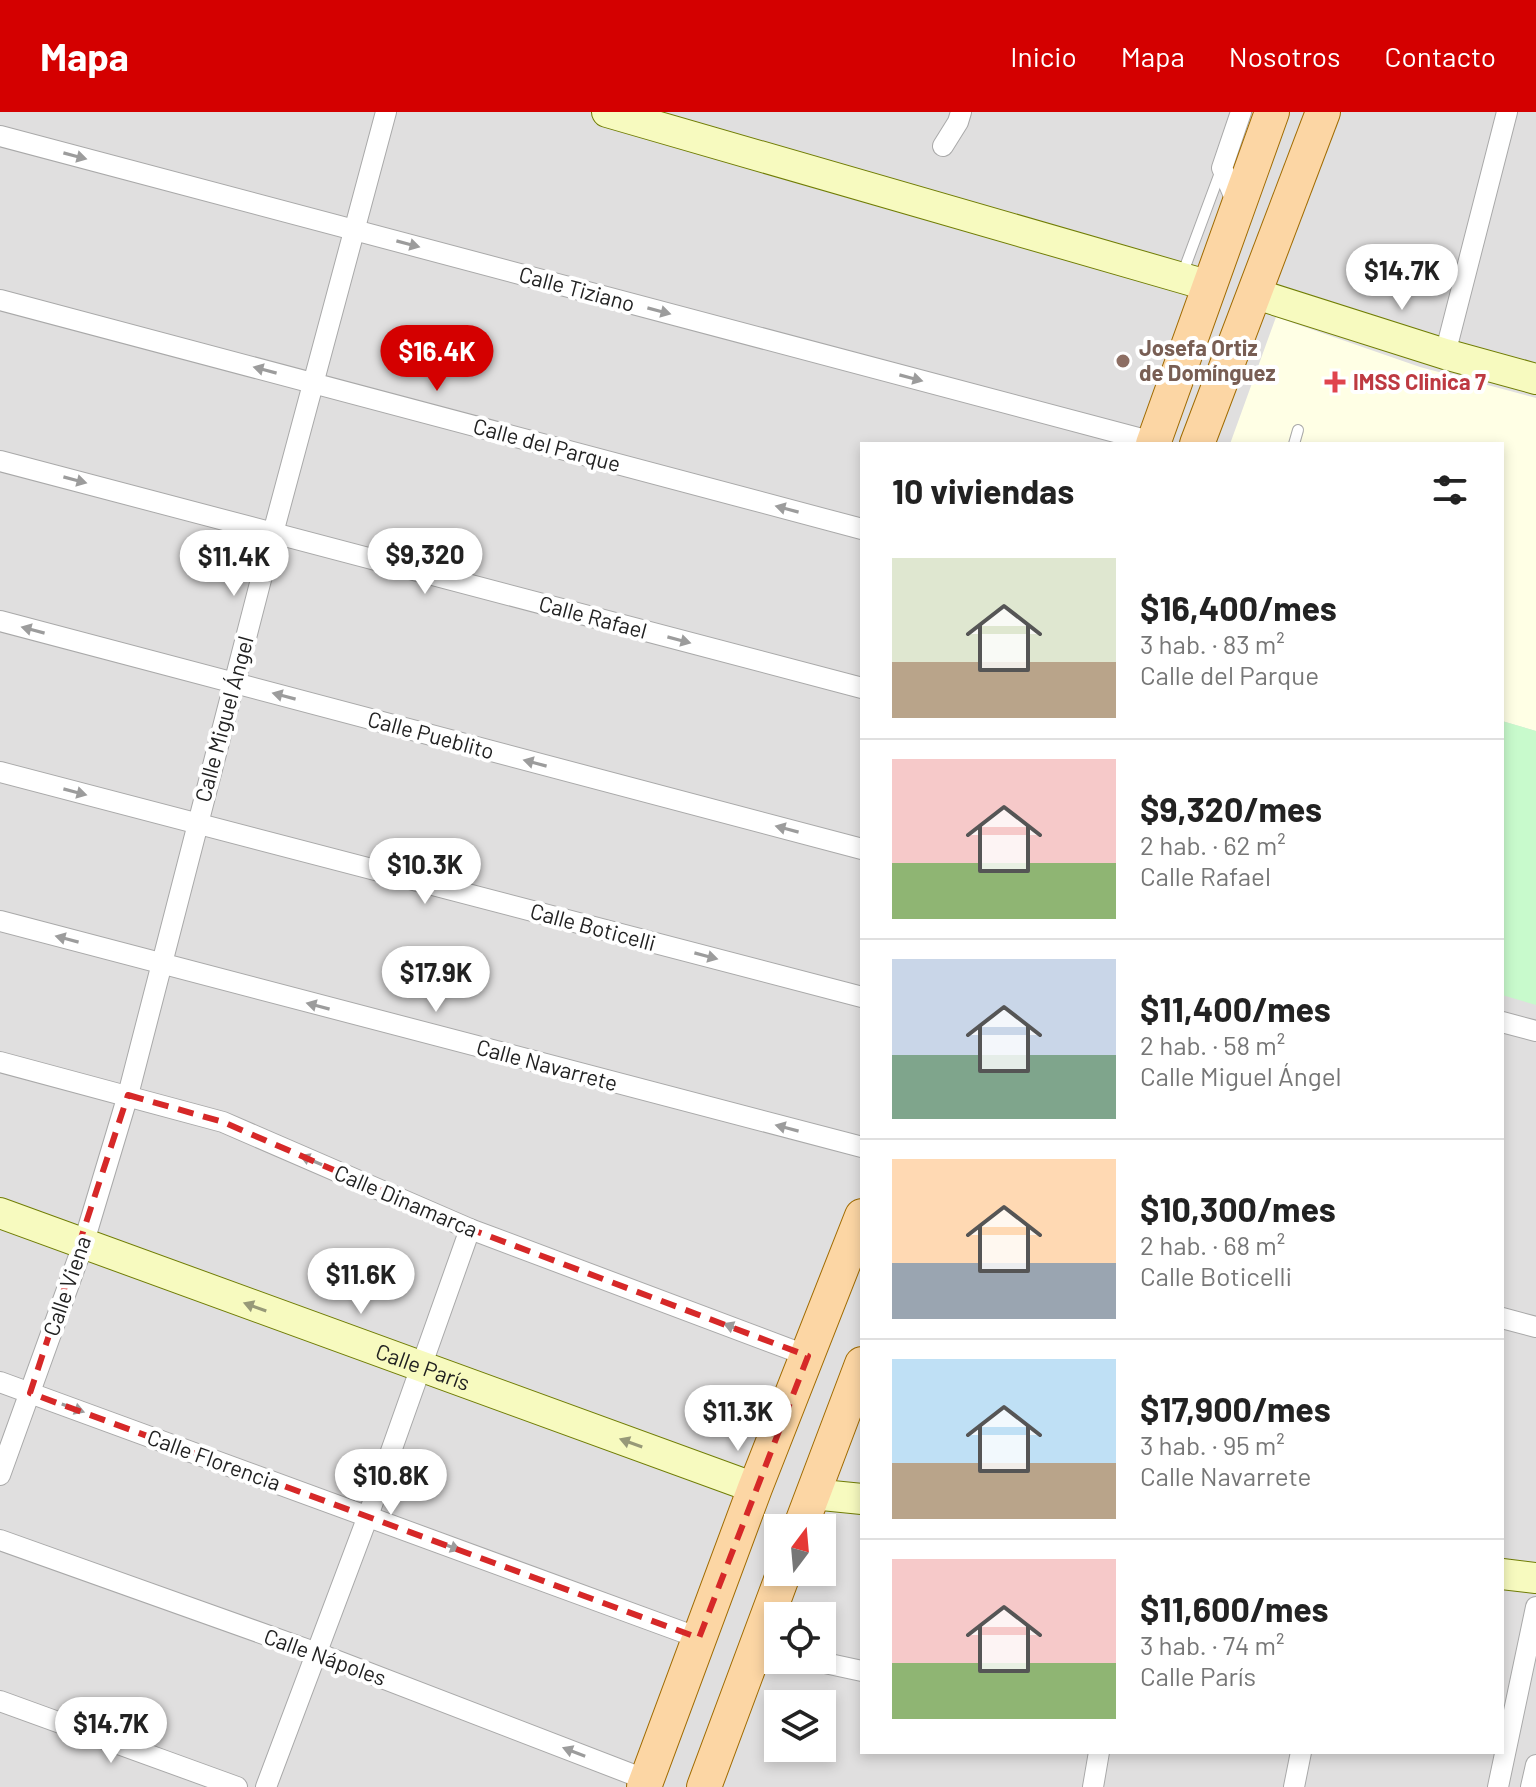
<!DOCTYPE html>
<html lang="es">
<head>
<meta charset="utf-8">
<style>
	:root { --surface:#fff; --page:#f2f2f2; --text:#222; --muted:#767676; --line:#e0e0e0; --accent:#d40000 }
	body { margin:0; font-family:Barlow,sans-serif; background:var(--page); color:var(--text); height:100vh; display:flex; flex-direction:column; font-size:30px; white-space:nowrap }
	* { box-sizing:border-box; margin:0 }
	p { font-size:26px; color:var(--muted) }
	.icon { flex:none; width:44px; height:44px; fill:none; stroke:currentColor; stroke-width:2; stroke-linecap:round; stroke-linejoin:round }
	.map { position:relative; flex:1; overflow:hidden }
	.side { position:absolute; left:860px; top:330px; width:644px; height:1312px; display:flex; flex-direction:column; background:var(--surface); border-radius:0px; box-shadow:0 4px 12px #0003 }
	.side>* { flex:none }
	.needle { width:52px; rotate:16deg }
	.tools { position:absolute; left:764px; top:1402px; display:grid; gap:16px }
	.tools a { display:grid; place-items:center; width:72px; height:72px; border-radius:0px; background:var(--surface); box-shadow:0 4px 12px #0003; font-size:40px }
	.price { position:absolute; translate:-50% -68px; padding:0 18px; border-radius:28px; background:#fff; color:#222; font-size:26px; line-height:52px; filter:drop-shadow(0 2px 4px #0008) }
	.price::after { content:''; position:absolute; left:50%; top:48px; width:24px; height:18px; margin-left:-12px; background:inherit; clip-path:polygon(0 0,100% 0,50% 100%) }
	.price.selected { background:var(--accent); color:#fff }
	ul { padding:0; list-style:none }
	li { display:flex; align-items:center; gap:24px; height:200px; padding:0 32px }
	li+li { border-top:2px solid var(--line) }
	li span { display:grid; place-items:center; flex:none; width:224px; height:160px; border-radius:0px; color:#555 }
	li>.icon { margin-inline-start:auto }
	span .icon { width:96px; height:96px; fill:#fffc; stroke-width:1 }
	li b { font-size:34px }
	h2 { display:flex; justify-content:space-between; align-items:center; height:96px; padding:0 32px; font-size:34px }
	header { display:flex; align-items:center; gap:48px; box-sizing:border-box; height:112px; padding:0 40px; background:var(--accent); color:#fff }
	header strong { font-size:38px }
	nav { display:flex; gap:44px; margin-inline-start:auto; font-size:28px }
	.map>svg:first-child { display:block }
</style>
</head>
<body>
<header>
<strong>Mapa</strong>
<nav><a>Inicio</a><a>Mapa</a><a>Nosotros</a><a>Contacto</a></nav>
</header>
<div class="map">
<svg width="1536" height="1675" viewBox="0 0 1536 1675">
	<rect width="100%" height="100%" fill="#f2efe9"/>
	<path fill="#e0dfdf" fill-rule="evenodd" d="M0,0H1536V1675H0ZM862,332H1502V1640H862ZM778,1416H822V1460H778ZM778,1504H822V1548H778ZM778,1592H822V1636H778Z"/>
	<polygon fill="#ffffe5" points="1276,205 1420,255 1536,286 1536,619 1502,609 1502,332 1230,332"/>
	<polygon fill="#c8facc" points="1502,609 1536,619 1536,893 1502,883"/>
	<g fill="none" stroke-linecap="round" stroke-linejoin="round">
		<defs>
			<g id="lane">
				<polyline points="1182,163 1221,58"/>
				<polyline points="1294,332 1298,318"/>
			</g>
			<g id="street">
				<polyline points="0,24 1153,330"/>
				<polyline points="943,34 958,10 961,0"/>
				<polyline points="1238,93 1222,56 1241,0"/>
				<polyline points="0,188 862,417"/>
				<polyline points="1445,242 1507,0"/>
				<polyline points="0,349 862,576"/>
				<polyline points="0,509 862,737"/>
				<polyline points="0,660 862,885"/>
				<polyline points="0,809 862,1035"/>
				<polyline points="1502,910 1536,919"/>
				<polyline points="0,950 223,1010 470,1117 808,1244"/>
				<polyline points="1502,1206 1536,1215"/>
				<polyline points="0,1270 699,1526"/>
				<polyline points="0,1363 83,1133 128,983 273,421 386,0"/>
				<polyline points="0,1428 317,1541 647,1668"/>
				<polyline points="811,1548 862,1559"/>
				<polyline points="0,1589 237,1675"/>
				<polyline points="266,1675 368,1404 470,1117"/>
				<polyline points="1093,1675 1099,1640"/>
				<polyline points="1294,1675 1301,1640"/>
				<polyline points="1498,1675 1536,1495"/>
				<polyline points="1531,1675 1536,1653"/>
			</g>
			<g id="secondary">
				<polyline points="607,0 1210,174"/>
				<polyline points="1253,181 1445,242 1536,267"/>
				<path id="s1" d="M0,1101L755,1376"/>
				<polyline points="812,1382 862,1387"/>
				<polyline points="1502,1462 1536,1466"/>
			</g>
			<g id="primary">
				<polyline points="1153,332 1272,0"/>
				<polyline points="1197,332 1323,0"/>
				<polyline points="800,1416 862,1252"/>
				<polyline points="644,1675 755,1376 862,1104"/>
				<polyline points="704,1675 784,1460"/>
			</g>
		</defs>
		<use href="#lane" stroke="#a9a9a9" stroke-width="12"/>
		<use href="#street" stroke="#a9a9a9" stroke-width="22"/>
		<use href="#secondary" stroke="#707d05" stroke-width="32"/>
		<use href="#primary" stroke="#a06b00" stroke-width="36"/>
		<use href="#lane" stroke="#fff" stroke-width="10"/>
		<use href="#street" stroke="#fff" stroke-width="20"/>
		<use href="#secondary" stroke="#f7fabf" stroke-width="30"/>
		<use href="#primary" stroke="#fcd6a4" stroke-width="34"/>
	</g>
	<defs><path id="oneway-solid" d="M-6-.8H1V-3.2L6.5 0L1 3.2V.8H-6Z" transform="scale(2)"/></defs>
	<g fill="#9c9c9c">
		<use href="#oneway-solid" transform="translate(75 44) rotate(15)"/>
		<use href="#oneway-solid" transform="translate(408 132) rotate(15)"/>
		<use href="#oneway-solid" transform="translate(659 199) rotate(15)"/>
		<use href="#oneway-solid" transform="translate(265 258) rotate(-165)"/>
		<use href="#oneway-solid" transform="translate(911 266) rotate(15)"/>
		<use href="#oneway-solid" transform="translate(75 368) rotate(15)"/>
		<use href="#oneway-solid" transform="translate(787 397) rotate(-165)"/>
		<use href="#oneway-solid" transform="translate(33 518) rotate(-165)"/>
		<use href="#oneway-solid" transform="translate(679 528) rotate(15)"/>
		<use href="#oneway-solid" transform="translate(284 584) rotate(-165)"/>
		<use href="#oneway-solid" transform="translate(535 651) rotate(-165)"/>
		<use href="#oneway-solid" transform="translate(75 680) rotate(15)"/>
		<use href="#oneway-solid" transform="translate(787 717) rotate(-165)"/>
		<use href="#oneway-solid" transform="translate(67 827) rotate(-165)"/>
		<use href="#oneway-solid" transform="translate(706 844) rotate(15)"/>
		<use href="#oneway-solid" transform="translate(318 894) rotate(-165)"/>
		<use href="#oneway-solid" transform="translate(787 1016) rotate(-165)"/>
		<use href="#oneway-solid" transform="translate(311 1048) rotate(-157)"/>
		<use href="#oneway-solid" transform="translate(735 1216) rotate(-159)"/>
		<use href="#oneway-solid" transform="translate(73 1296) rotate(20)"/>
		<use href="#oneway-solid" transform="translate(449 1434) rotate(20)"/>
		<use href="#oneway-solid" transform="translate(574 1640) rotate(-159)"/>
	</g>
	<g fill="#979978">
		<use href="#oneway-solid" transform="translate(255 1195) rotate(-160)"/>
		<use href="#oneway-solid" transform="translate(631 1331) rotate(-160)"/>
	</g>
	<path fill="none" stroke="#d62828" stroke-width="6" stroke-dasharray="16 10" stroke-linejoin="round" d="M128,983L223,1010L470,1117L808,1244L699,1526L30,1281Z"/>
	<circle fill="#8d6e63" stroke="#fff" stroke-width="3" cx="1123" cy="249" r="8"/>
	<path fill="#e0444e" stroke="#fff" stroke-width="3" d="M1331 258h8v8h8v8h-8v8h-8v-8h-8v-8h8z"/>
	<g text-anchor="middle" stroke-width="8" stroke-linejoin="round" paint-order="stroke">
		<g font-size="22" fill="#222" stroke="#fff">
			<text transform="translate(577 177) rotate(15)" y="8">Calle Tiziano</text>
			<text transform="translate(547 333) rotate(15)" y="8">Calle del Parque</text>
			<text transform="translate(593 505) rotate(15)" y="8">Calle Rafael</text>
			<text transform="translate(224 607) rotate(-75)" y="8">Calle Miguel Ángel</text>
			<text transform="translate(431 623) rotate(15)" y="8">Calle Pueblito</text>
			<text transform="translate(593 815) rotate(15)" y="8">Calle Boticelli</text>
			<text transform="translate(547 953) rotate(15)" y="8">Calle Navarrete</text>
			<text transform="translate(406 1089) rotate(23)" y="8">Calle Dinamarca</text>
			<text transform="translate(67 1174) rotate(-71)" y="8">Calle Viena</text>
			<text dy="8" stroke="none"><textPath href="#s1" startOffset="450">Calle París</textPath></text>
			<text transform="translate(214 1348) rotate(20)" y="8">Calle Florencia</text>
			<text transform="translate(325 1545) rotate(20)" y="8">Calle Nápoles</text>
		</g>
		<g font-size="22" font-weight="bold" fill="#785e54" stroke="#fff" text-anchor="start">
			<text x="1139" y="244">Josefa Ortiz<tspan x="1139" dy="25">de Domínguez</tspan></text>
		</g>
		<g font-size="22" font-weight="bold" fill="#be3a42" stroke="#fff" text-anchor="start">
			<text x="1353" y="278">IMSS Clinica 7</text>
		</g>
	</g>
</svg>
<div class="tools">
<a><svg class="needle" viewBox="-14 -14 28 28"><path d="M0-13l5 13h-10z" fill="#e53935"/><path d="M0 13l5-13h-10z" fill="#767676"/></svg></a>
<a><svg class="icon" aria-label="locate" viewBox="0 0 24 24"><circle cx="12" cy="12" r="6"/><path d="M12 2v4M12 18v4M2 12h4M18 12h4"/></svg></a>
<a><svg class="icon" aria-label="layers" viewBox="0 0 24 24"><path d="M12 4l9 5-9 5-9-5zM3 14l9 5 9-5"/></svg></a>
</div>
<b class="price" style="left:1402px;top:200px">$14.7K</b>
<b class="price selected" style="left:437px;top:281px">$16.4K</b>
<b class="price" style="left:425px;top:484px">$9,320</b>
<b class="price" style="left:234px;top:486px">$11.4K</b>
<b class="price" style="left:425px;top:794px">$10.3K</b>
<b class="price" style="left:436px;top:902px">$17.9K</b>
<b class="price" style="left:361px;top:1204px">$11.6K</b>
<b class="price" style="left:738px;top:1341px">$11.3K</b>
<b class="price" style="left:391px;top:1405px">$10.8K</b>
<b class="price" style="left:111px;top:1653px">$14.7K</b>
<section class="side">
<h2>10 viviendas<svg class="icon" aria-label="filters" viewBox="0 0 24 24"><path d="M4 7h16M4 17h16"/><circle cx="9" cy="7" r="2"/><circle cx="15" cy="17" r="2"/></svg></h2>
<ul>
<li><span style="background:linear-gradient(#dfe7d0 65%,#b9a48a 0)"><svg class="icon" aria-label="home" viewBox="0 0 24 24"><path d="M3 11l9-7 9 7M6 9v11h12V9"/></svg></span><div><b>$16,400/mes</b><p>3 hab. · 83 m²</p><p>Calle del Parque</p></div></li>
<li><span style="background:linear-gradient(#f6c9c9 65%,#8fb573 0)"><svg class="icon" aria-label="home" viewBox="0 0 24 24"><path d="M3 11l9-7 9 7M6 9v11h12V9"/></svg></span><div><b>$9,320/mes</b><p>2 hab. · 62 m²</p><p>Calle Rafael</p></div></li>
<li><span style="background:linear-gradient(#c9d6e8 60%,#7fa58c 0)"><svg class="icon" aria-label="home" viewBox="0 0 24 24"><path d="M3 11l9-7 9 7M6 9v11h12V9"/></svg></span><div><b>$11,400/mes</b><p>2 hab. · 58 m²</p><p>Calle Miguel Ángel</p></div></li>
<li><span style="background:linear-gradient(#ffd9b3 65%,#9aa5b1 0)"><svg class="icon" aria-label="home" viewBox="0 0 24 24"><path d="M3 11l9-7 9 7M6 9v11h12V9"/></svg></span><div><b>$10,300/mes</b><p>2 hab. · 68 m²</p><p>Calle Boticelli</p></div></li>
<li><span style="background:linear-gradient(#bfe0f5 65%,#b9a48a 0)"><svg class="icon" aria-label="home" viewBox="0 0 24 24"><path d="M3 11l9-7 9 7M6 9v11h12V9"/></svg></span><div><b>$17,900/mes</b><p>3 hab. · 95 m²</p><p>Calle Navarrete</p></div></li>
<li><span style="background:linear-gradient(#f6c9c9 65%,#8fb573 0)"><svg class="icon" aria-label="home" viewBox="0 0 24 24"><path d="M3 11l9-7 9 7M6 9v11h12V9"/></svg></span><div><b>$11,600/mes</b><p>3 hab. · 74 m²</p><p>Calle París</p></div></li>
</ul>
</section>
</div>
</body>
</html>
